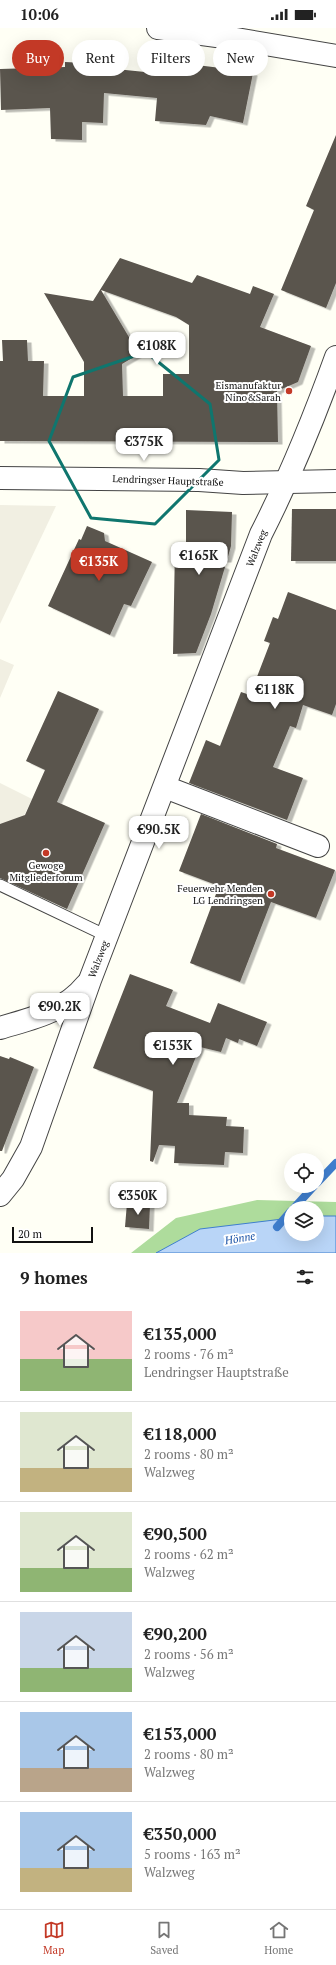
<!DOCTYPE html>
<html lang="en">
<head>
<meta charset="utf-8">
<style>
	:root { --surface:#fff; --page:#f2f2f2; --text:#222; --muted:#767676; --line:#e0e0e0; --accent:#c33926 }
	body { margin:0; font-family:"PT Serif",serif; background:var(--page); color:var(--text); height:100vh; display:flex; flex-direction:column; font-size:15px; white-space:nowrap }
	* { box-sizing:border-box; margin:0 }
	p { font-size:13px; color:var(--muted) }
	.icon { flex:none; width:22px; height:22px; fill:none; stroke:currentColor; stroke-width:2; stroke-linecap:round; stroke-linejoin:round }
	.map { position:relative; height:1225px; overflow:hidden }
	.sheet { display:flex; flex-direction:column; background:var(--surface); flex:1 }
	.sheet>* { flex:none }
	.hud { position:absolute; left:12px; top:12px; width:312px; height:36px; display:flex; gap:8px }
	.buttons { position:absolute; left:284px; top:1125px; display:grid; gap:8px }
	.buttons a { display:grid; place-items:center; width:40px; height:40px; border-radius:50%; background:var(--surface); box-shadow:0 4px 16px #0002; font-size:20px }
	.scale { position:absolute; left:12px; bottom:10px; width:81px; box-sizing:border-box; padding-left:4px; border:2px solid #111; border-top:0; font-size:11px; line-height:14px; white-space:nowrap; color:#111; -webkit-text-stroke:3px #fff; paint-order:stroke }
	.price { position:absolute; translate:-50% -34px; padding:0 9px; border-radius:8px; background:#fff; color:#222; font-size:13px; line-height:26px; filter:drop-shadow(0 1px 2px #0008) }
	.price::after { content:''; position:absolute; left:50%; top:24px; width:12px; height:9px; margin-left:-6px; background:inherit; clip-path:polygon(0 0,100% 0,50% 100%) }
	.price.current { background:var(--accent); color:#fff }
	ul { padding:0; list-style:none }
	li { display:flex; align-items:center; gap:12px; height:100px; padding:0 20px }
	li+li { border-top:1px solid var(--line) }
	li span { display:grid; place-items:center; flex:none; width:112px; height:80px; border-radius:0px; color:#555 }
	li>.icon { margin-inline-start:auto }
	span .icon { width:48px; height:48px; fill:#fffc; stroke-width:1 }
	li b { font-size:17px }
	h2 { display:flex; justify-content:space-between; align-items:center; height:48px; padding:0 20px; font-size:17px }
	.chip { padding:0 14px; border-radius:18px; background:var(--surface); box-shadow:0 4px 16px #0002; font-size:14px; line-height:36px }
	.chip.current { background:var(--accent); color:#fff }
	.status { display:flex; justify-content:space-between; align-items:center; height:28px; padding:0 20px; background:var(--surface); direction:ltr }
	.status svg { height:11px; fill:currentColor }
	.menu { display:flex; justify-content:space-around; align-items:center; height:56px; border-top:1px solid var(--line); background:var(--surface); font-size:11px; color:var(--muted) }
	.menu a { display:grid; justify-items:center; gap:2px }
	.menu .current { color:var(--accent) }
	.map>svg:first-child { display:block }
</style>
</head>
<body>
<div class="status"><b>10:06</b><svg viewBox="0 0 49 12"><path d="M0 12V9h3v3zM5 12V6h3v6zM10 12V3h3v9zM15 12V0h3v12zM26 1h20v11H26zM47 4h2v5h-2z"/></svg></div>
<div class="map">
<svg width="336" height="1225" viewBox="0 0 336 1225">
	<defs>
		<filter id="shadow"><feDropShadow dx="4.5" dy="2.5" stdDeviation="0" flood-color="#0004"/></filter>
	</defs>
	<rect width="100%" height="100%" fill="#fffff5"/>
	<path fill="#aedc9c" fill-rule="evenodd" d="M257,1172L336,1174V1225H131L176,1190ZM291,1180H317V1206H291Z"/>
	<g fill="#f1efe2">
		<polygon points="0,477 56,478 0,596"/>
		<polygon points="0,631 14,637 0,670"/>
		<polygon points="0,755 32,771 21,794 17,790 0,797"/>
	</g>
	<polygon fill="#b9d5f7" stroke="#3f7ece" points="317,1188 336,1188 336,1225 156,1225 200,1201 291,1190 291,1206 317,1206"/>
	<g fill="none" stroke-linecap="round" stroke-linejoin="round">
		<g stroke="#3f7ece" stroke-width="8">
			<polyline points="317,1155 336,1135"/>
			<polyline points="294,1180 314,1158"/>
			<polyline points="277,1199 291,1183"/>
		</g>
	</g>
	<g fill="#5a544d" fill-rule="evenodd" filter="url(#shadow)">
		<polygon points="147,31 221,40 221,39 253,45 243,95 210,88 206,97 155,93 157,70 104,65 103,95 82,94 82,112 51,111 50,80 1,82 0,41 65,39 65,34 106,36 106,40 145,44"/>
		<polygon points="336,107 336,255 326,280 281,262 314,182 306,178"/>
		<path d="M120,230L192,255L197,247L250,266L253,258L274,266L260,299L311,318L298,354L277,363L278,414L0,413V333H3L2,312H27L28,333H44L43,368H84V334L44,265L93,273ZM101,262L176,289L189,297V346H163V368H123L122,336L139,326Z"/>
		<polygon points="292,481 336,481 336,533 291,533"/>
		<polygon points="186,482 232,484 231,518 227,532 209,532 225,539 211,586 196,625 173,626 175,519 186,523"/>
		<polygon points="87,498 104,505 105,513 152,534 131,578 124,576 110,607 48,578 79,511 81,512"/>
		<polygon points="288,564 336,582 336,676 332,687 303,677 296,700 290,698 273,739 303,750 287,792 189,755 206,712 220,718 241,664 250,667 270,615 264,613 273,589 278,591"/>
		<polygon points="58,663 99,681 57,774 105,795 67,881 0,850 0,796 25,787 45,742 26,733"/>
		<polygon points="201,786 277,816 276,820 335,842 316,890 271,874 240,954 190,935 219,858 179,843"/>
		<polygon points="130,946 173,962 166,978 210,995 218,975 267,994 257,1018 239,1011 238,1015 226,1010 221,1024 200,1019 177,1075 189,1075 189,1087 227,1089 226,1098 244,1099 243,1125 225,1124 224,1137 174,1135 175,1118 159,1117 153,1134 150,1133 153,1063 93,1040"/>
		<polygon points="0,1028 9,1031 10,1029 34,1039 2,1123 0,1123"/>
		<polygon points="127,1175 150,1176 149,1201 125,1199"/>
	</g>
	<g fill="none" stroke-linecap="round" stroke-linejoin="round">
		<defs>
			<polyline id="lane" points="0,857 107,908"/>
			<g id="street">
				<polyline points="158,0 224,9 336,28"/>
				<polyline points="0,450 199,452 243,455 336,453"/>
				<polyline points="165,759 318,818"/>
				<path d="M0,1000C33,990 64,984 86,957"/>
				<path d="M0,1167L13,1151L31,1119L90,952L261,506C290,449 314,390 336,329"/>
			</g>
		</defs>
		<use href="#lane" stroke="#444" stroke-width="13"/>
		<use href="#street" stroke="#444" stroke-width="24"/>
		<use href="#lane" stroke="#fff" stroke-width="11"/>
		<use href="#street" stroke="#fff" stroke-width="22"/>
	</g>
	<path fill="none" stroke="#0f766e" stroke-width="3" stroke-linejoin="round" d="M146,324L210,376L219,432L155,496L91,490L49,413L73,349Z"/>
	<g fill="#c33926" stroke="#fff" stroke-width="1.5">
		<circle cx="289" cy="363" r="4"/>
		<circle cx="46" cy="825" r="4"/>
		<circle cx="271" cy="866" r="4"/>
	</g>
	<g text-anchor="middle" stroke-width="4" stroke-linejoin="round" paint-order="stroke">
		<g font-size="10" fill="#111" stroke="#fff" text-anchor="end">
			<text x="281" y="361">Eismanufaktur<tspan x="281" dy="12">Nino&amp;Sarah</tspan></text>
			<text x="46" y="841" text-anchor="middle">Gewoge<tspan x="46" dy="12">Mitgliederforum</tspan></text>
			<text x="263" y="864">Feuerwehr Menden<tspan x="263" dy="12">LG Lendringsen</tspan></text>
		</g>
		<g font-size="10" fill="#111" stroke="#fff">
			<text transform="translate(168 452) rotate(2)" y="4">Lendringser Hauptstraße</text>
			<text transform="translate(256 520) rotate(-68)" y="4">Walzweg</text>
			<text transform="translate(98 931) rotate(-69)" y="4">Walzweg</text>
		</g>
		<g font-size="11" font-style="italic" fill="#1750a5" stroke="#fff">
			<text transform="translate(240 1210) rotate(-10)" y="4">Hönne</text>
		</g>
	</g>
</svg>
<div class="buttons">
<a><svg class="icon" aria-label="locate" viewBox="0 0 24 24"><circle cx="12" cy="12" r="6"/><path d="M12 2v4M12 18v4M2 12h4M18 12h4"/></svg></a>
<a><svg class="icon" aria-label="layers" viewBox="0 0 24 24"><path d="M12 4l9 5-9 5-9-5zM3 14l9 5 9-5"/></svg></a>
</div>
<div class="scale">20 m</div>
<b class="price" style="left:157px;top:338px">€108K</b>
<b class="price" style="left:144px;top:434px">€375K</b>
<b class="price" style="left:199px;top:548px">€165K</b>
<b class="price current" style="left:99px;top:554px">€135K</b>
<b class="price" style="left:275px;top:682px">€118K</b>
<b class="price" style="left:159px;top:822px">€90.5K</b>
<b class="price" style="left:60px;top:999px">€90.2K</b>
<b class="price" style="left:173px;top:1038px">€153K</b>
<b class="price" style="left:138px;top:1188px">€350K</b>
<div class="hud">
<a class="chip current">Buy</a>
<a class="chip">Rent</a>
<a class="chip">Filters</a>
<a class="chip">New</a>
</div>
</div>
<section class="sheet">
<h2>9 homes<svg class="icon" aria-label="filters" viewBox="0 0 24 24"><path d="M4 7h16M4 17h16"/><circle cx="9" cy="7" r="2"/><circle cx="15" cy="17" r="2"/></svg></h2>
<ul>
<li><span style="background:linear-gradient(#f6c9c9 60%,#8fb573 0)"><svg class="icon" aria-label="home" viewBox="0 0 24 24"><path d="M3 11l9-7 9 7M6 9v11h12V9"/></svg></span><div><b>€135,000</b><p>2 rooms · 76 m²</p><p>Lendringser Hauptstraße</p></div></li>
<li><span style="background:linear-gradient(#dfe7d0 70%,#c2b280 0)"><svg class="icon" aria-label="home" viewBox="0 0 24 24"><path d="M3 11l9-7 9 7M6 9v11h12V9"/></svg></span><div><b>€118,000</b><p>2 rooms · 80 m²</p><p>Walzweg</p></div></li>
<li><span style="background:linear-gradient(#dfe7d0 70%,#8fb573 0)"><svg class="icon" aria-label="home" viewBox="0 0 24 24"><path d="M3 11l9-7 9 7M6 9v11h12V9"/></svg></span><div><b>€90,500</b><p>2 rooms · 62 m²</p><p>Walzweg</p></div></li>
<li><span style="background:linear-gradient(#c9d6e8 70%,#8fb573 0)"><svg class="icon" aria-label="home" viewBox="0 0 24 24"><path d="M3 11l9-7 9 7M6 9v11h12V9"/></svg></span><div><b>€90,200</b><p>2 rooms · 56 m²</p><p>Walzweg</p></div></li>
<li><span style="background:linear-gradient(#a9c7e8 70%,#b9a48a 0)"><svg class="icon" aria-label="home" viewBox="0 0 24 24"><path d="M3 11l9-7 9 7M6 9v11h12V9"/></svg></span><div><b>€153,000</b><p>2 rooms · 80 m²</p><p>Walzweg</p></div></li>
<li><span style="background:linear-gradient(#a9c7e8 70%,#c2b280 0)"><svg class="icon" aria-label="home" viewBox="0 0 24 24"><path d="M3 11l9-7 9 7M6 9v11h12V9"/></svg></span><div><b>€350,000</b><p>5 rooms · 163 m²</p><p>Walzweg</p></div></li>
</ul>
</section>
<nav class="menu">
<a class="current"><svg class="icon" aria-label="map" viewBox="0 0 24 24"><path d="M3 6l6-2 6 2 6-2v14l-6 2-6-2-6 2zM9 4v14M15 6v14"/></svg>Map</a>
<a><svg class="icon" aria-label="saved" viewBox="0 0 24 24"><path d="M7 4h10v16l-5-4-5 4z"/></svg>Saved</a>
<a><svg class="icon" aria-label="home" viewBox="0 0 24 24"><path d="M3 11l9-7 9 7M6 9v11h12V9"/></svg>Home</a>
</nav>
</body>
</html>
